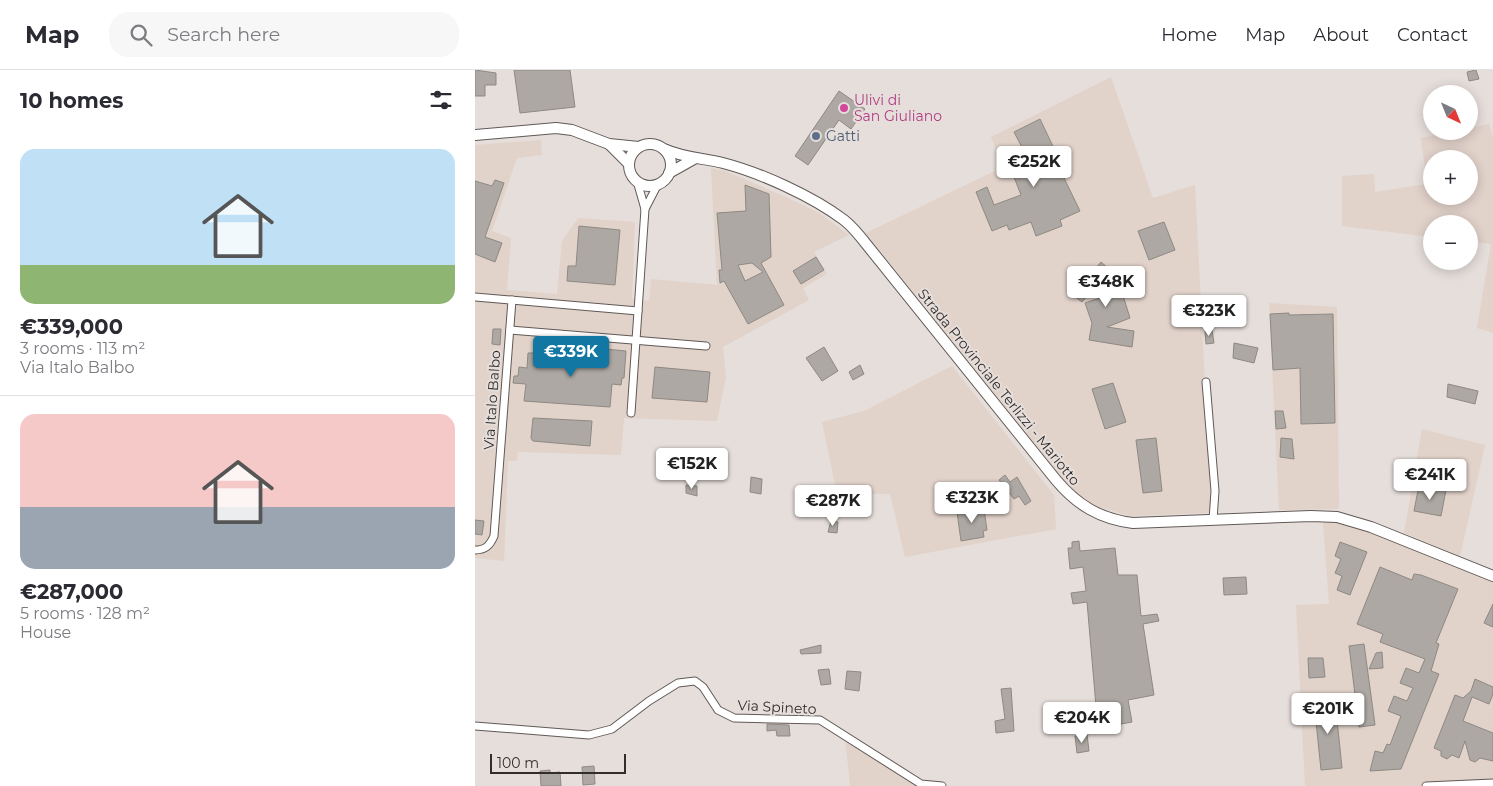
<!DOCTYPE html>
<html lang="en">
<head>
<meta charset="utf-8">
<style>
	:root { --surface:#fff; --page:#f7f7f7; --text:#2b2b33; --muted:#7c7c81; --line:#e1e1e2; --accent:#1277a3 }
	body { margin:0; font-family:Montserrat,sans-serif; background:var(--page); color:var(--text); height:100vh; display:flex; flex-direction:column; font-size:19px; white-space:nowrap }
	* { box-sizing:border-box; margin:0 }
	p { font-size:16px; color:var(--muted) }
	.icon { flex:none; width:28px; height:28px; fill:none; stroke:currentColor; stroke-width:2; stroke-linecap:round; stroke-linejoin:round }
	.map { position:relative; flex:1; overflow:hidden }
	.sheet { display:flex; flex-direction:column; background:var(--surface); width:475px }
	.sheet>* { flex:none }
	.needle { width:32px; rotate:137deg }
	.buttons { position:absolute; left:948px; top:15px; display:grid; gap:10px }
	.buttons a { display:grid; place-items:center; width:55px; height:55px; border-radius:50%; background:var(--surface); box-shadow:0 2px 12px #0003; font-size:25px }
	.scale { position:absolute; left:15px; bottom:12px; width:136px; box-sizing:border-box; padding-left:5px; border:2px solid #302d2c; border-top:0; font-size:14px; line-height:18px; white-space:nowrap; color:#302d2c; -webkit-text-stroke:4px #e6deda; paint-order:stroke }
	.price { position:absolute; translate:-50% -42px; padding:0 11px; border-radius:5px; background:#fff; color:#222; font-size:16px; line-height:32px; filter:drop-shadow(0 1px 2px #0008) }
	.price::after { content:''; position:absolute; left:50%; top:30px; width:15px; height:11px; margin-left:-8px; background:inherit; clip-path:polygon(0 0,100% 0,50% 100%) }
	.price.current { background:var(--accent); color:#fff }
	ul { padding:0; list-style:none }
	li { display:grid; align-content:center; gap:10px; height:265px; padding:0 20px }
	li+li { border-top:1px solid var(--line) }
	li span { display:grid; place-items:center; height:155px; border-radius:15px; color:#555 }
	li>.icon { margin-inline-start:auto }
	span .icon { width:90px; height:90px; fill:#fffc; stroke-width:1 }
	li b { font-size:21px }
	h2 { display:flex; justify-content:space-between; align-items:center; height:60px; padding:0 20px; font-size:21px }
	header { display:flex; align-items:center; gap:30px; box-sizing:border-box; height:70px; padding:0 25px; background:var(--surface); border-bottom:1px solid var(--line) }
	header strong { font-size:24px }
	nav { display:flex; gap:28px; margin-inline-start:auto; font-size:18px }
	.search { width:350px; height:45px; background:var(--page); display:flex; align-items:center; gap:12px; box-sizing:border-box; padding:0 18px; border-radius:20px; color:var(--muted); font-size:19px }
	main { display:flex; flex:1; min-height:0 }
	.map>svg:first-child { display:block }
</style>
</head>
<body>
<header>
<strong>Map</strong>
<div class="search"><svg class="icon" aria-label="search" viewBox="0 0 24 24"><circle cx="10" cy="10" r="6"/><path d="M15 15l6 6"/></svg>Search here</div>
<nav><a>Home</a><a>Map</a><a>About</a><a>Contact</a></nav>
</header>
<main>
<section class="sheet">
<h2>10 homes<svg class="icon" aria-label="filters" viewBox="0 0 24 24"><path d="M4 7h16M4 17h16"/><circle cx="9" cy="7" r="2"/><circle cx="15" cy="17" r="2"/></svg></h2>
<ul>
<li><span style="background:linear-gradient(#bfe0f5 75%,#8fb573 0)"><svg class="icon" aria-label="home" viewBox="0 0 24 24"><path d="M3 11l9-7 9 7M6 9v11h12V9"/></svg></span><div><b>€339,000</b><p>3 rooms · 113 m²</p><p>Via Italo Balbo</p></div></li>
<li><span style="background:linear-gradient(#f6c9c9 60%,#9aa5b1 0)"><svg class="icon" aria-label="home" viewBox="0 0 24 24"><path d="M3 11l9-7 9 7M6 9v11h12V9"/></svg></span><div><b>€287,000</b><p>5 rooms · 128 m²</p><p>House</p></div></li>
</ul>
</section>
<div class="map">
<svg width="1018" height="716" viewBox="0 0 1018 716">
	<rect width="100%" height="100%" fill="#e6deda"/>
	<g fill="#e1d2ca" fill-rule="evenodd">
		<polygon points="636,7 678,128 720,115 736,434 734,443 655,446 620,436 596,419 391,163 522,100 526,91 516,67"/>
		<path d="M1014,54L1018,67V263L1002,258L1016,174L994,171V154H956V167L867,156V106L899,104L900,122L952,114L946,68L979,61H994V58ZM956,89H994V126H956Z"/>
		<polygon points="66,70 67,85 42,88 17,161 36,168 32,220 82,224 87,171 103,148 160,152 157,229 174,231 176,209 242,215 236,98 250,101 311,127 344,143 374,165 339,182 352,204 328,218 334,230 248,277 251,307 242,351 149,348 146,385 43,382 42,391 33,391 29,491 0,488 0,75"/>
		<polygon points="794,233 862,237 864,438 862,439 804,440"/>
		<polygon points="477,296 579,425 581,459 430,487 415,424 369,423 361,419 347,352 389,341"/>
		<polygon points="947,359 1010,375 985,486 929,463"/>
		<polygon points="854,446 1018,506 1018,716 830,716 821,535 854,534 848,452"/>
		<polygon points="370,666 446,714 463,716 375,716"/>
	</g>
	<g fill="#ada8a3" stroke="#8e8983" fill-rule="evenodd">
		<polygon points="0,0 21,3 21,15 10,15 10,26 0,26"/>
		<polygon points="39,0 95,0 100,37 45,43"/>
		<polygon points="1001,0 1004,9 994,11 992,2"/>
		<polygon points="364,21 390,39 376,59 364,50 333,95 320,86"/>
		<polygon points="565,49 592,106 589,108 605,141 585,150 587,156 561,166 556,152 534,160 532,155 517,161 501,122 512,117 519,135 546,125 539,107 550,103 544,91 552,87 539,62"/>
		<polygon points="20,110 29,113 10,167 27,173 20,192 0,184 0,111 17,116"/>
		<path d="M270,115L294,124L296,187L286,193L309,235L273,254L249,211L245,213L244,200H247L242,143L271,141ZM277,193L288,202L270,211L263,195Z"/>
		<polygon points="689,152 700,180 674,190 663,161"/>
		<polygon points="104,156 145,160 140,215 92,211 93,196 101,196"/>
		<polygon points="341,187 349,200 326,214 318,201"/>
		<polygon points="626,192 642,206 655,248 632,257 659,261 657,277 614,270 617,253 610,233 634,225 628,208 607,232 599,226 613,209 610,206 615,201 617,203"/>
		<polygon points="814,243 814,245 858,244 860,353 826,354 825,298 798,300 795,244"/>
		<polygon points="18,259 26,259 25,275 17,274"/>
		<polygon points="737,260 739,273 731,274 730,261"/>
		<polygon points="59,272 69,273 68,284 91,286 129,289 130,279 151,281 149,308 147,308 146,315 137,314 135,337 49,331 51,314 38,313 39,306 43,306 44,297 52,298 53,283 59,283"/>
		<polygon points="759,273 783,278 779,293 758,288"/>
		<polygon points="349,277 363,301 347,311 331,288"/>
		<polygon points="385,295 389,304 378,310 374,302"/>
		<polygon points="180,297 235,302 232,332 177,328"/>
		<polygon points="638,313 651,352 630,359 617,319"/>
		<polygon points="973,314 1003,321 1000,334 972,327"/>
		<polygon points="800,341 808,341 811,358 801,359"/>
		<polygon points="58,348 117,351 115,376 58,371 56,368"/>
		<polygon points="681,368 687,421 668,423 661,370"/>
		<polygon points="806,368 817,369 819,389 805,387"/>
		<polygon points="530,405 535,412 542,407 556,431 550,435 544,426 539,429 524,410"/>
		<polygon points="276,407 287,409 286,424 275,422"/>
		<polygon points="211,415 222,416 222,426 211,423"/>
		<polygon points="944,415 971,420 966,446 939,441"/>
		<polygon points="509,439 512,460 508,461 509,467 486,471 482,442"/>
		<polygon points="0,450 9,451 7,465 0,464"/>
		<polygon points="356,451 363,452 362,463 353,462"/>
		<polygon points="604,471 605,481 640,478 643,505 662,505 666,546 682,544 684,551 668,554 679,625 653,630 657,652 646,654 642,632 621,636 612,532 598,534 596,523 611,521 608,497 595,499 593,478 597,478 597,472"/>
		<polygon points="865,472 892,482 875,525 862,520 867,506 860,503 866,489 860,486"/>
		<polygon points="905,497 937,510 939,504 946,505 983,519 961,573 964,574 956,601 964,604 926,699 895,701 900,681 908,683 912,674 915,675 926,646 913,641 919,626 932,631 938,618 925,613 931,598 944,603 950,589 905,572 908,564 882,554"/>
		<polygon points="771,507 772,524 749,525 748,508"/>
		<polygon points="1018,534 1018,557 1009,553"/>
		<polygon points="889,574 900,655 884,657 874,576"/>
		<polygon points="346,575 346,583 326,584 325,580"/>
		<polygon points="907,582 908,598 894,599 901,583"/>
		<polygon points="833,588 848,588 850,607 834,608"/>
		<polygon points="354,599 356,614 346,615 343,600"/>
		<polygon points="372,601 386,602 384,621 370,619"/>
		<polygon points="1000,609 1018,617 1018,624 1014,634 997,627 988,651 1018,663 1018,691 1005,688 1000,692 995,690 990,671 984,688 977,685 972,689 966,686 966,681 959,678 980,625 988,628 996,621"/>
		<polygon points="536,618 539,661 521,663 520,651 530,649 526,619"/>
		<polygon points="860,630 867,698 846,700 839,632"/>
		<polygon points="292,654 314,655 315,666 302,666 301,660 292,661"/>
		<polygon points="612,664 614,681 602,683 600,666"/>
		<polygon points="119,696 120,714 108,715 107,697"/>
		<polygon points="75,700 75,703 85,702 86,716 66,716 65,701"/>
	</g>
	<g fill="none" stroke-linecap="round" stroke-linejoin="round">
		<defs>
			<g id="street">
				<polyline points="170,139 183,114"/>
				<polyline points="0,227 163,241"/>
				<polyline points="35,260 231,276"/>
				<polyline points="731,312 740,421 738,450"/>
				<polyline points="156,343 170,139 162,111"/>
				<path d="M0,480C11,480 15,475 19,466L37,230"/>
				<polyline points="0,656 114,665 137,659 174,631 203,613 220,611 228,617 243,640 259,648 345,650 446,714 467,716"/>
				<polyline points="951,716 1018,713"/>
			</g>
			<g id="secondary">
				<polyline points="0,65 81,58 97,60 134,74 164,77"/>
				<polyline points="134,74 154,94"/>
				<circle cx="175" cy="95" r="21"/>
				<path d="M189,79C209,88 228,88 248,93C286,103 337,126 369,150C378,157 385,166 392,175L581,410C602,435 625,449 658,453L836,446L862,447L896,457L1018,506"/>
				<polyline points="194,103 219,89"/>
			</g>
		</defs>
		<use href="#street" stroke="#605956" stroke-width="9"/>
		<use href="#secondary" stroke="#605956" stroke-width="12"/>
		<use href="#street" stroke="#fff" stroke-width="7"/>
		<use href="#secondary" stroke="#fff" stroke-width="10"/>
	</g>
	<circle fill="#d1479c" stroke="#e6deda" stroke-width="2" cx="369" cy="38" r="5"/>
	<circle fill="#5c6f8a" stroke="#e6deda" stroke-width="2" cx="341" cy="66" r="5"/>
	<g text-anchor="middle" stroke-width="4" stroke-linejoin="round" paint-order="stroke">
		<g font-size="14" fill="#b23c85" stroke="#e6deda" text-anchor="start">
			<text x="379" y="35">Ulivi di<tspan x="379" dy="16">San Giuliano</tspan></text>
		</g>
		<g font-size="14" fill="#4e5e75" stroke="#e6deda" text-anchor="start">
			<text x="351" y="71">Gatti</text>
		</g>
		<g font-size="14" fill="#302d2c" stroke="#e6deda">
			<text transform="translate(524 317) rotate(51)" y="5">Strada Provinciale Terlizzi - Mariotto</text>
			<text transform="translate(17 330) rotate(-86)" y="5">Via Italo Balbo</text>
			<text transform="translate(302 637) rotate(3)" y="5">Via Spineto</text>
		</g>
	</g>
</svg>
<div class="buttons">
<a><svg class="needle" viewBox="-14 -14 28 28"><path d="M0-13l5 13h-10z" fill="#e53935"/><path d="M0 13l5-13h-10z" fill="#7c7c81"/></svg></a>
<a>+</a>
<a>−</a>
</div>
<div class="scale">100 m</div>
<b class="price" style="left:559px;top:118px">€252K</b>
<b class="price" style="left:631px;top:238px">€348K</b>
<b class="price" style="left:734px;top:267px">€323K</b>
<b class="price current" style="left:96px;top:308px">€339K</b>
<b class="price" style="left:217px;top:420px">€152K</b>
<b class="price" style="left:955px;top:431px">€241K</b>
<b class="price" style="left:497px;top:454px">€323K</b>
<b class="price" style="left:358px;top:457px">€287K</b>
<b class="price" style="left:853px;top:665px">€201K</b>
<b class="price" style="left:607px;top:674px">€204K</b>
</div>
</main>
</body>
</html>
